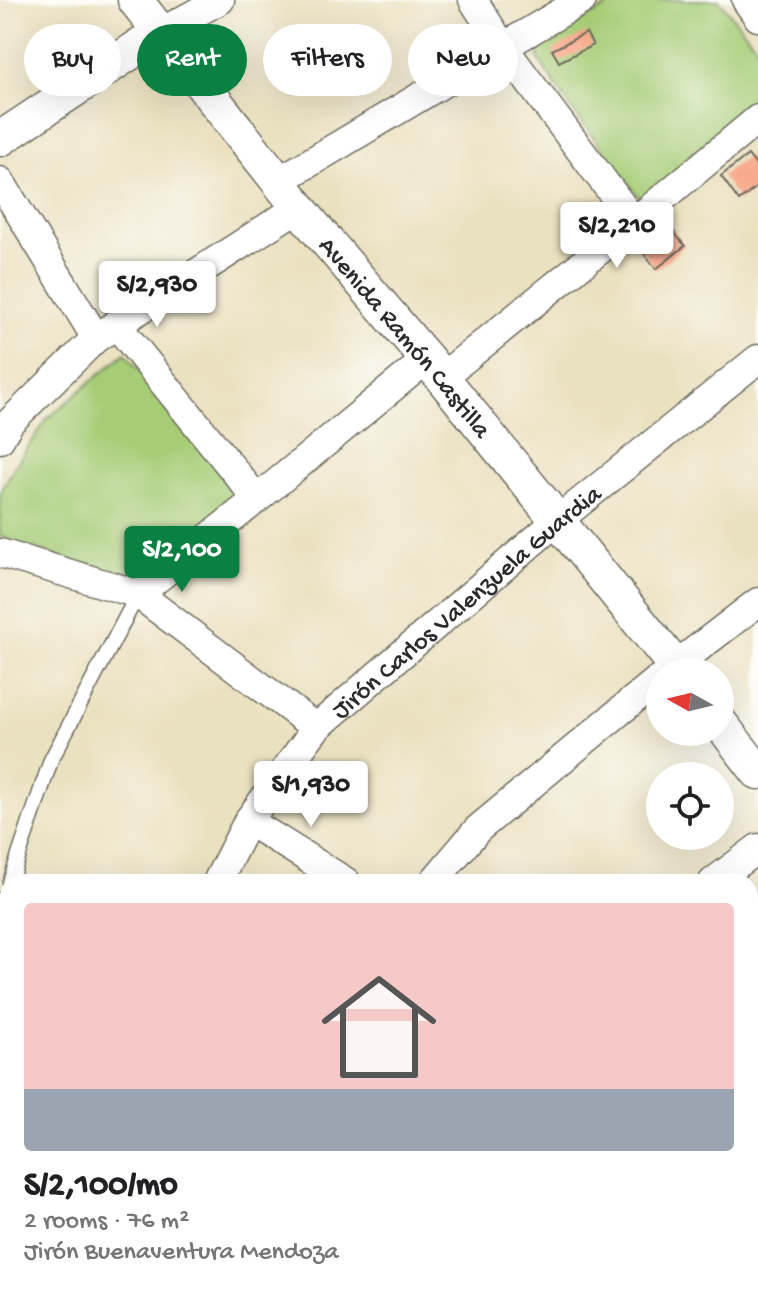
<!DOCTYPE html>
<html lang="en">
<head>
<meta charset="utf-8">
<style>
	:root { --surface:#fff; --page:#f6f6f6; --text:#202124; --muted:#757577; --accent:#0b8043 }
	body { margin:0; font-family:"Gochi Hand",sans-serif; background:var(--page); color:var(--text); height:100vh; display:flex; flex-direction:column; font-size:30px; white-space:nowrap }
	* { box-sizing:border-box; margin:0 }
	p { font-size:26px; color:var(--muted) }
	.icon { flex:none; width:44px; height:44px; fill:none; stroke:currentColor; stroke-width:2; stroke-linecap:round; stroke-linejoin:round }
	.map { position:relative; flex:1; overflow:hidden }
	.details { position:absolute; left:0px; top:874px; width:758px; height:440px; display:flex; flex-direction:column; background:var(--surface); border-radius:24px 24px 0 0; box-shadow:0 8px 32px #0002 }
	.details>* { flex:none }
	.hud { position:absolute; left:24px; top:24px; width:710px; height:72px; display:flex; gap:16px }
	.needle { width:52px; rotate:278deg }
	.buttons { position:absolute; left:646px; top:658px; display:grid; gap:16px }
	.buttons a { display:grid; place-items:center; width:88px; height:88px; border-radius:50%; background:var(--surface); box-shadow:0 8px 32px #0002; font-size:40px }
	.price { position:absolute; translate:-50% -68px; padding:0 18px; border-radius:8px; background:#fff; color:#222; font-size:26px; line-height:52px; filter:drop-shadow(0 2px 4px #0008) }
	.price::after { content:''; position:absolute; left:50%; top:48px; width:24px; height:18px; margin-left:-12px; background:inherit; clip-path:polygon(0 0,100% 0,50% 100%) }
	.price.on { background:var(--accent); color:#fff }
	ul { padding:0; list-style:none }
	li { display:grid; align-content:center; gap:16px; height:424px; padding:0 24px }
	li span { display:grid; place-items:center; height:248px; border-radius:8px; color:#555 }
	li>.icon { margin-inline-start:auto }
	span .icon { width:144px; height:144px; fill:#fffc; stroke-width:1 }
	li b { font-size:34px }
	.tag { padding:0 28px; border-radius:36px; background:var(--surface); box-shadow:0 8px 32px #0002; font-size:28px; line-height:72px }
	.tag.on { background:var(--accent); color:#fff }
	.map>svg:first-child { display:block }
</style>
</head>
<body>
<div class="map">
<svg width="758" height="1314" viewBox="0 0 758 1314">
	<rect width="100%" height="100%" fill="#fdfcf7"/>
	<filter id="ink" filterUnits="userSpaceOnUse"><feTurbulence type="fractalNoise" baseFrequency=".0125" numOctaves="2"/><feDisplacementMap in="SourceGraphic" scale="16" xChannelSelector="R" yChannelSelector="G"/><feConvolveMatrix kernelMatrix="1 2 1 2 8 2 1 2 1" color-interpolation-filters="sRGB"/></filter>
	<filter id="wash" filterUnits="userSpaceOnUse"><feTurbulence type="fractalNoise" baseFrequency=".006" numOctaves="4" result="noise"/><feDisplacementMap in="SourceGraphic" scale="32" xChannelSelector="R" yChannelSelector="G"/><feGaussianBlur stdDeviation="1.8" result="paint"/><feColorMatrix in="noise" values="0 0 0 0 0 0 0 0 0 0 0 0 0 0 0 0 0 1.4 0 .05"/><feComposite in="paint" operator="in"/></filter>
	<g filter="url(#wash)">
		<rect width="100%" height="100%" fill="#eae1c0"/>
		<g fill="#a6cc76" stroke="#687c50" stroke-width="2">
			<polygon points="619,0 719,0 758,48 758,103 719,139 642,201 568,104 538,58 540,45"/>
			<polygon points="125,353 246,498 137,583 0,537 0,493 13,469 48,418"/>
			<polygon points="345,1306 394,1306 421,1314 370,1314"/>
		</g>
		<g id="blocks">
			<g fill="#f8a586">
				<polygon points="586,33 593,45 559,62 552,50"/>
				<polygon points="748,155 758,168 758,186 739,201 721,176"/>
				<polygon points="667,223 685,246 656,269 638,246"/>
			</g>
		</g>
	</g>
	<g filter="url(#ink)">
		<use href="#blocks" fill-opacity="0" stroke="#6e6b5f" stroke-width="2"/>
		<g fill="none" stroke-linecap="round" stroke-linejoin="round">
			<defs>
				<polyline id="service" points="10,882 51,760 138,594"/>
				<g id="minor">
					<polyline points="473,0 503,47 634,222"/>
					<polyline points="746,0 758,17"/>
					<polyline points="161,32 220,0"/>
					<polyline points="0,181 96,338"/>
					<polyline points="279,181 582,0"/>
					<polyline points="116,324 257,499"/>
					<polyline points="441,378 634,222 758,119"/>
					<polyline points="0,439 10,422 96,338 299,207"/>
					<polyline points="0,553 138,594 316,728"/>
					<polyline points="138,594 257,499 427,359"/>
					<polyline points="667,672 758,602"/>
					<polyline points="248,821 346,882"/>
					<path id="s1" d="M217,882L248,821L316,728L558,520L758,359"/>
					<polyline points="433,882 478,829 660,678"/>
					<polyline points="713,882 758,848"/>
					<polyline points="0,907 8,909"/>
					<polyline points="750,1076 758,1069"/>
					<polyline points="79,1314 81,1306"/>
					<polyline points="277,1314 279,1306"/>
					<polyline points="472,1314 475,1306"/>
					<polyline points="663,1314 665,1306"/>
				</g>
				<g id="tertiary">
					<path id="s2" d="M135,0L308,219L427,359L680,672"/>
					<polyline points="0,139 161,32"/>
					<polyline points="720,723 758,772"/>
				</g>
				<g id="secondary">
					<polyline points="0,1177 8,1180"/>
					<polyline points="0,1209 8,1211"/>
					<polyline points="321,1306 347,1314"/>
					<polyline points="422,1306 448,1314"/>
				</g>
			</defs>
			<use href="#service" stroke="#6e6b5f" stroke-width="17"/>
			<use href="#minor" stroke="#6e6b5f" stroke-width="31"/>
			<use href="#tertiary" stroke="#6e6b5f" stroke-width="37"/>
			<use href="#secondary" stroke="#6e6b5f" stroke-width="41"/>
			<use href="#service" stroke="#fff" stroke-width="14"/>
			<use href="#minor" stroke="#fff" stroke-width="28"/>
			<use href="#tertiary" stroke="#fff" stroke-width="34"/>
			<use href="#secondary" stroke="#fde4d0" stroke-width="38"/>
		</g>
	</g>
	<g text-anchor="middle" stroke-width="7" stroke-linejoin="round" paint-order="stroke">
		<g font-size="26" fill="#2b2b2b" stroke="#fdfcf7">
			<text dy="9" stroke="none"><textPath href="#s2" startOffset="432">Avenida Ramón Castilla</textPath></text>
			<text dy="9" stroke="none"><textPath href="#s1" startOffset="380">Jirón Carlos Valenzuela Guardia</textPath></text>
		</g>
	</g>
</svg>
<div class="buttons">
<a><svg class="needle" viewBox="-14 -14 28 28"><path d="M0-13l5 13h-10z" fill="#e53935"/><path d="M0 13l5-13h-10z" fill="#757577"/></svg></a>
<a><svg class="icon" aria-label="locate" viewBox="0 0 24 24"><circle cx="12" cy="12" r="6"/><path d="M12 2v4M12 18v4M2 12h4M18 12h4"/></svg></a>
</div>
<b class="price" style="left:617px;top:270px">S/2,210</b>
<b class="price" style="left:157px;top:329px">S/2,930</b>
<b class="price on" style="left:182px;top:594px">S/2,100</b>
<b class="price" style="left:311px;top:829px">S/1,930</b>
<div class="hud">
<a class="tag">Buy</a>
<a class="tag on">Rent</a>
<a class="tag">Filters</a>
<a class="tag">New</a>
</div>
<section class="details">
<ul>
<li><span style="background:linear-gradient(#f6c9c9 75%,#9aa5b1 0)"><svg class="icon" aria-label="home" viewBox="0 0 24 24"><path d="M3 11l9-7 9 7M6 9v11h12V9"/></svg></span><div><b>S/2,100/mo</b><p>2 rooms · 76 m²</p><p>Jirón Buenaventura Mendoza</p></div></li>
</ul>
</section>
</div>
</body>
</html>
